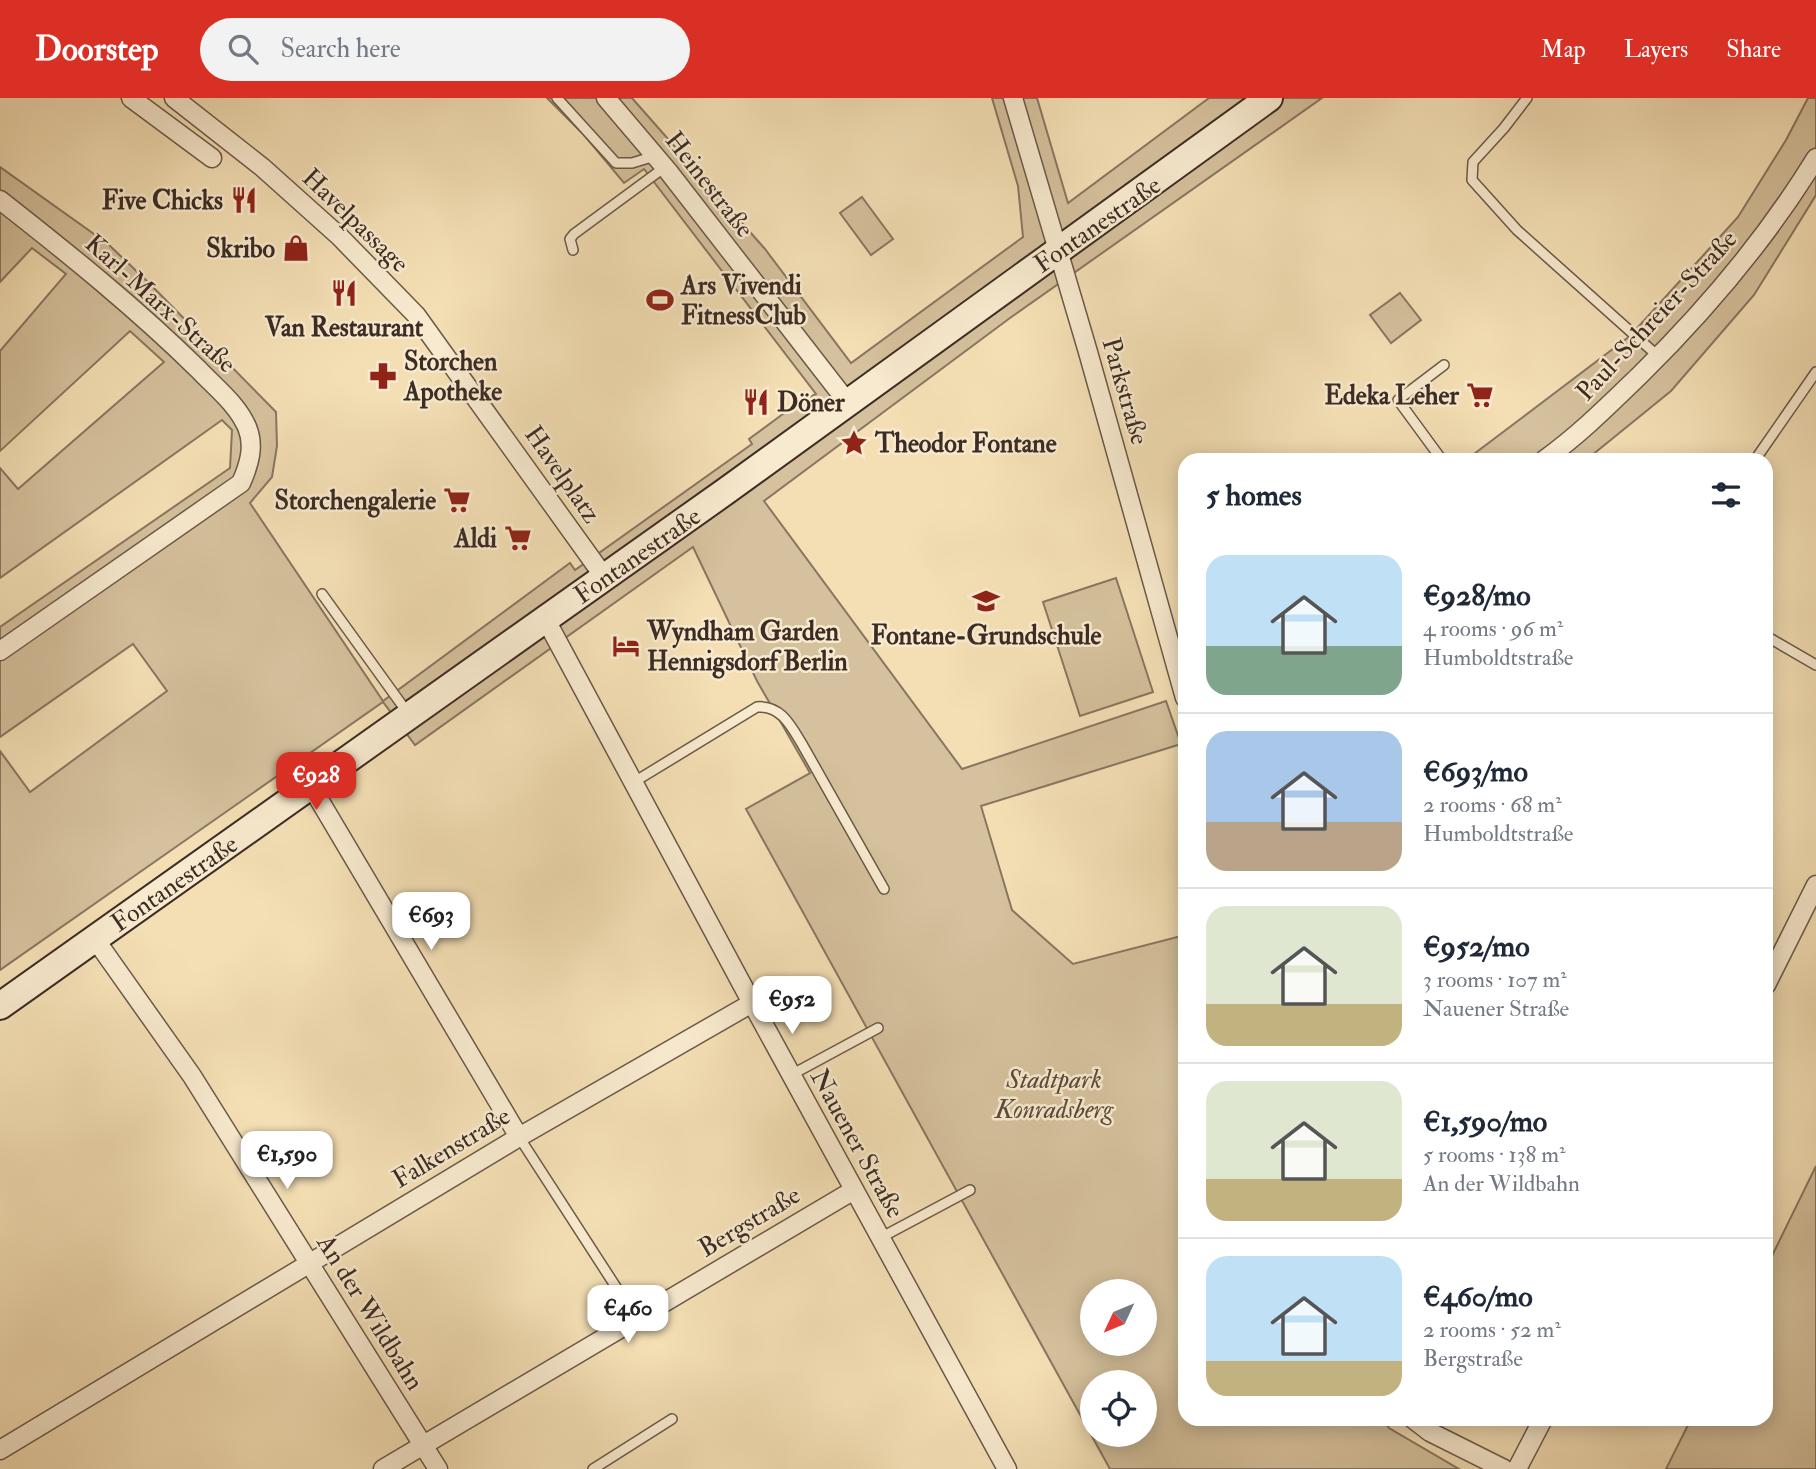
<!DOCTYPE html>
<html lang="en">
<head>
<meta charset="utf-8">
<style>
	:root { --surface:#fff; --page:#f2f2f3; --text:#1f2937; --muted:#747a83; --line:#e0e1e3; --accent:#d93025 }
	body { margin:0; font-family:"IM FELL Double Pica",serif; background:var(--page); color:var(--text); height:100vh; display:flex; flex-direction:column; font-size:26px; white-space:nowrap }
	* { box-sizing:border-box; margin:0 }
	p { font-size:23px; color:var(--muted) }
	.icon { flex:none; width:38px; height:38px; fill:none; stroke:currentColor; stroke-width:2; stroke-linecap:round; stroke-linejoin:round }
	.map { position:relative; flex:1; overflow:hidden }
	.panel { position:absolute; left:1178px; top:355px; width:595px; height:973px; display:flex; flex-direction:column; background:var(--surface); border-radius:21px; box-shadow:0 4px 18px #0003 }
	.panel>* { flex:none }
	.needle { width:46px; rotate:226deg }
	.controls { position:absolute; left:1080px; top:1181px; display:grid; gap:14px }
	.controls a { display:grid; place-items:center; width:77px; height:77px; border-radius:50%; background:var(--surface); box-shadow:0 4px 18px #0003; font-size:35px }
	.price { position:absolute; translate:-50% -60px; padding:0 16px; border-radius:14px; background:#fff; color:#222; font-size:23px; line-height:46px; filter:drop-shadow(0 2px 4px #0008) }
	.price::after { content:''; position:absolute; left:50%; top:42px; width:21px; height:16px; margin-left:-10px; background:inherit; clip-path:polygon(0 0,100% 0,50% 100%) }
	.price.selected { background:var(--accent); color:#fff }
	ul { padding:0; list-style:none }
	li { display:flex; align-items:center; gap:21px; height:175px; padding:0 28px }
	li+li { border-top:2px solid var(--line) }
	li span { display:grid; place-items:center; flex:none; width:196px; height:140px; border-radius:21px; color:#555 }
	li>.icon { margin-inline-start:auto }
	span .icon { width:84px; height:84px; fill:#fffc; stroke-width:1 }
	li b { font-size:30px }
	h2 { display:flex; justify-content:space-between; align-items:center; height:84px; padding:0 28px; font-size:30px }
	header { display:flex; align-items:center; gap:42px; box-sizing:border-box; height:98px; padding:0 35px; background:var(--accent); color:#fff }
	header strong { font-size:33px }
	nav { display:flex; gap:38px; margin-inline-start:auto; font-size:24px }
	.search { width:490px; height:63px; background:var(--page); display:flex; align-items:center; gap:18px; box-sizing:border-box; padding:0 24px; border-radius:38px; color:var(--muted); font-size:26px }
	.map>svg:first-child { display:block }
</style>
</head>
<body>
<header>
<strong>Doorstep</strong>
<div class="search"><svg class="icon" aria-label="search" viewBox="0 0 24 24"><circle cx="10" cy="10" r="6"/><path d="M15 15l6 6"/></svg>Search here</div>
<nav><a>Map</a><a>Layers</a><a>Share</a></nav>
</header>
<div class="map">
<svg width="1816" height="1371" viewBox="0 0 1816 1371">
	<rect width="100%" height="100%" fill="#f4dfb5"/>
	<filter id="stains"><feTurbulence type="fractalNoise" baseFrequency=".00286" numOctaves="4"/><feColorMatrix values="0 0 0 0 .2 0 0 0 0 .09 0 0 0 0 .02 0 0 0 .5 -.17"/></filter>
	<radialGradient id="worn" r=".72"><stop offset=".6" stop-color="#630" stop-opacity="0"/><stop offset="1" stop-color="#630" stop-opacity=".3"/></radialGradient>
	<g fill="#d5c19d" stroke="#887661" stroke-width="2" fill-rule="evenodd">
		<path d="M547,0H632L765,151L851,265L1023,139L1018,88L992,0H1037L1068,105L1209,0H1322L1010,220L764,403L962,671L1166,603L1181,646L981,708L1012,812L1073,866L1185,837V1321H1383L1389,1330L1459,1371H1110L746,711L810,675L757,583L693,449L415,647L383,604L0,872V653L30,694L167,593L133,546L0,639V529L230,370L232,332L222,322L0,480V370L18,391L164,264L130,233L0,353V253L66,176L32,150L0,184V69L108,146L148,184L276,314L277,348L272,379L250,405L383,603L570,465L575,472L752,346L749,341L795,307L816,296L644,71L624,85L584,37ZM1092,1194H1144V1246H1092ZM1092,1284H1144V1337H1092Z"/>
		<polygon points="1808,0 1816,0 1816,97 1754,197 1671,293 1586,362 1466,362 1630,238 1738,119 1786,42"/>
		<polygon points="862,99 893,141 871,157 840,115"/>
		<polygon points="1400,195 1421,222 1391,245 1370,217"/>
		<polygon points="1116,480 1153,594 1080,618 1043,504"/>
		<polygon points="1816,1068 1816,1371 1666,1371 1691,1321 1766,1321 1766,1170"/>
	</g>
	<g fill="none" stroke-linecap="round" stroke-linejoin="round">
		<defs>
			<g id="lane">
				<polyline points="557,0 616,65 632,65 655,58"/>
				<polyline points="1527,0 1504,30 1473,64 1472,82 1517,132 1659,259"/>
				<polyline points="573,152 570,141 574,136 665,69"/>
				<polyline points="1442,362 1398,302 1444,267"/>
				<polyline points="1755,362 1816,274"/>
				<polyline points="322,496 407,614"/>
				<polyline points="1766,538 1816,567"/>
				<path d="M634,684L757,609C781,607 791,628 802,646L884,791"/>
				<polyline points="791,977 878,930"/>
				<polyline points="519,1039 636,1220"/>
				<polyline points="880,1140 970,1092"/>
				<polyline points="593,1371 672,1321"/>
			</g>
			<g id="street">
				<polyline points="131,0 212,60"/>
				<polyline points="174,0 262,69 339,138 416,217 605,480"/>
				<polyline points="606,0 668,73 848,305"/>
				<polyline points="1013,0 1088,254 1185,600"/>
				<path d="M0,102C69,156 137,211 199,272C216,290 237,306 247,329C255,348 249,367 241,385L0,553"/>
				<path d="M1544,362C1579,337 1609,307 1640,277C1707,211 1767,140 1816,60"/>
				<polyline points="546,522 752,905 1007,1371"/>
				<polyline points="311,688 519,1039"/>
				<polyline points="95,841 192,978 438,1371"/>
				<polyline points="1766,887 1816,787"/>
				<polyline points="1413,1321 1430,1334 1504,1371"/>
				<polyline points="0,1352 519,1039 752,905"/>
				<polyline points="383,1371 854,1092"/>
				<polyline points="1517,1371 1543,1321"/>
			</g>
			<polyline id="secondary" points="0,908 726,393 1269,0"/>
		</defs>
		<use href="#lane" stroke="#6a5949" stroke-width="12"/>
		<use href="#street" stroke="#6a5949" stroke-width="21"/>
		<use href="#secondary" stroke="#3c2c25" stroke-width="30"/>
		<use href="#lane" stroke="#f8eacf" stroke-width="9"/>
		<use href="#street" stroke="#f8eacf" stroke-width="18"/>
		<use href="#secondary" stroke="#f8eacf" stroke-width="26"/>
	</g>
	<defs>
		<symbol id="restaurant-bare" viewBox="-9 -9 18 18"><path d="M-5-6h1v4h1v-4h1v4h1v-4h1v5L-1.5 .5V6h-2V.5L-5-1ZM5-6V6H3V1.5H1.5Q1.5-4 5-6Z" fill="#8f2418" stroke="#f8eacf" stroke-width="2.5" paint-order="stroke"/></symbol>
		<symbol id="shop-bare" viewBox="-9 -9 18 18"><path d="M-5-2.5h2.3a2.7 3.5 0 0 1 5.4 0H5L5.5 6h-11ZM-1.5-2.5h3a1.5 2.3 0 0 0-3 0Z" fill="#8f2418" stroke="#f8eacf" stroke-width="2.5" paint-order="stroke"/></symbol>
		<symbol id="stadium-bare" viewBox="-9 -9 18 18"><path d="M0-5a6.5 5 0 1 0 0 10a6.5 5 0 1 0 0-10ZM-3.5-1.8h7v3.6h-7Z" fill="#8f2418" stroke="#f8eacf" stroke-width="2.5" paint-order="stroke"/></symbol>
		<symbol id="pharmacy-bare" viewBox="-9 -9 18 18"><path d="M-2-6h4v4h4v4h-4v4h-4v-4h-4v-4h4Z" fill="#8f2418" stroke="#f8eacf" stroke-width="2.5" paint-order="stroke"/></symbol>
		<symbol id="supermarket-bare" viewBox="-9 -9 18 18"><path d="M-6-5.5h2.5l.6 2H6L4.5 2H-2.5L-4.4-4H-6ZM-1.5 3.2a1.3 1.3 0 1 0 .1 0ZM3 3.2a1.3 1.3 0 1 0 .1 0Z" fill="#8f2418" stroke="#f8eacf" stroke-width="2.5" paint-order="stroke"/></symbol>
		<symbol id="sight-bare" viewBox="-9 -9 18 18"><path d="M0-6L1.8-2.2L6-1.7L2.9 1.2L3.7 5.4L0 3.3L-3.7 5.4L-2.9 1.2L-6-1.7L-1.8-2.2Z" fill="#8f2418" stroke="#f8eacf" stroke-width="2.5" paint-order="stroke"/></symbol>
		<symbol id="school-bare" viewBox="-9 -9 18 18"><path d="M0-5L7-2L0 1L-7-2ZM-4 1L0 2.5L4 1V4Q0 6-4 4Z" fill="#8f2418" stroke="#f8eacf" stroke-width="2.5" paint-order="stroke"/></symbol>
		<symbol id="hotel-bare" viewBox="-9 -9 18 18"><path d="M-6-4.5h1.5V1H6V5H4.5V3h-9V5H-6ZM-4 0a1.8 1.8 0 1 1 3.6 0ZM.5 0V-2.5h3Q6-2.5 6 0Z" fill="#8f2418" stroke="#f8eacf" stroke-width="2.5" paint-order="stroke"/></symbol>
	</defs>
	<g fill-rule="evenodd">
		<use href="#restaurant-bare" x="225" y="83" width="38" height="38"/>
		<use href="#shop-bare" x="277" y="131" width="38" height="38"/>
		<use href="#restaurant-bare" x="325" y="176" width="38" height="38"/>
		<use href="#stadium-bare" x="641" y="183" width="38" height="38"/>
		<use href="#pharmacy-bare" x="364" y="259" width="38" height="38"/>
		<use href="#supermarket-bare" x="1461" y="278" width="38" height="38"/>
		<use href="#restaurant-bare" x="737" y="285" width="38" height="38"/>
		<use href="#sight-bare" x="835" y="326" width="38" height="38"/>
		<use href="#supermarket-bare" x="438" y="383" width="38" height="38"/>
		<use href="#supermarket-bare" x="499" y="421" width="38" height="38"/>
		<use href="#school-bare" x="967" y="484" width="38" height="38"/>
		<use href="#hotel-bare" x="607" y="529" width="38" height="38"/>
	</g>
	<g text-anchor="middle" stroke-width="5" stroke-linejoin="round" paint-order="stroke">
		<g font-size="26" fill="#3c2c25" stroke="#f8eacf">
			<text transform="translate(710 86) rotate(52)" y="9">Heinestraße</text>
			<text transform="translate(356 122) rotate(44)" y="9">Havelpassage</text>
			<text transform="translate(1097 126) rotate(-35)" y="9">Fontanestraße</text>
			<text transform="translate(161 205) rotate(42)" y="9">Karl-Marx-Straße</text>
			<text transform="translate(1656 217) rotate(-47)" y="9">Paul-Schreier-Straße</text>
			<text transform="translate(1126 293) rotate(74)" y="9">Parkstraße</text>
			<text transform="translate(563 376) rotate(55)" y="9">Havelplatz</text>
			<text transform="translate(637 457) rotate(-35)" y="9">Fontanestraße</text>
			<text transform="translate(174 785) rotate(-35)" y="9">Fontanestraße</text>
			<text transform="translate(858 1045) rotate(61)" y="9">Nauener Straße</text>
			<text transform="translate(451 1049) rotate(-31)" y="9">Falkenstraße</text>
			<text transform="translate(749 1123) rotate(-31)" y="9">Bergstraße</text>
			<text transform="translate(371 1214) rotate(58)" y="9">An der Wildbahn</text>
		</g>
		<g font-size="26" font-weight="bold" fill="#3c2c25" stroke="#f8eacf" text-anchor="end">
			<text x="223" y="111">Five Chicks</text>
			<text x="275" y="159">Skribo</text>
			<text x="681" y="196" text-anchor="start">Ars Vivendi<tspan x="681" dy="30">FitnessClub</tspan></text>
			<text x="344" y="238" text-anchor="middle">Van Restaurant</text>
			<text x="404" y="272" text-anchor="start">Storchen<tspan x="404" dy="30">Apotheke</tspan></text>
			<text x="1459" y="306">Edeka Leher</text>
			<text x="777" y="313" text-anchor="start">Döner</text>
			<text x="875" y="354" text-anchor="start">Theodor Fontane</text>
			<text x="436" y="411">Storchengalerie</text>
			<text x="497" y="449">Aldi</text>
			<text x="647" y="542" text-anchor="start">Wyndham Garden<tspan x="647" dy="30">Hennigsdorf Berlin</tspan></text>
			<text x="986" y="546" text-anchor="middle">Fontane-Grundschule</text>
		</g>
		<g font-size="26" font-style="italic" fill="#5b4a3d" stroke="#f8eacf">
			<text x="1054" y="990">Stadtpark<tspan x="1054" dy="30">Konradsberg</tspan></text>
		</g>
	</g>
	<rect width="100%" height="100%" filter="url(#stains)"/>
	<rect width="100%" height="100%" fill="url(#worn)"/>
</svg>
<div class="controls">
<a><svg class="needle" viewBox="-14 -14 28 28"><path d="M0-13l5 13h-10z" fill="#e53935"/><path d="M0 13l5-13h-10z" fill="#747a83"/></svg></a>
<a><svg class="icon" aria-label="locate" viewBox="0 0 24 24"><circle cx="12" cy="12" r="6"/><path d="M12 2v4M12 18v4M2 12h4M18 12h4"/></svg></a>
</div>
<b class="price selected" style="left:316px;top:714px">€928</b>
<b class="price" style="left:431px;top:854px">€693</b>
<b class="price" style="left:792px;top:938px">€952</b>
<b class="price" style="left:287px;top:1093px">€1,590</b>
<b class="price" style="left:628px;top:1247px">€460</b>
<section class="panel">
<h2>5 homes<svg class="icon" aria-label="filters" viewBox="0 0 24 24"><path d="M4 7h16M4 17h16"/><circle cx="9" cy="7" r="2"/><circle cx="15" cy="17" r="2"/></svg></h2>
<ul>
<li><span style="background:linear-gradient(#bfe0f5 65%,#7fa58c 0)"><svg class="icon" aria-label="home" viewBox="0 0 24 24"><path d="M3 11l9-7 9 7M6 9v11h12V9"/></svg></span><div><b>€928/mo</b><p>4 rooms · 96 m²</p><p>Humboldtstraße</p></div></li>
<li><span style="background:linear-gradient(#a9c7e8 65%,#b9a48a 0)"><svg class="icon" aria-label="home" viewBox="0 0 24 24"><path d="M3 11l9-7 9 7M6 9v11h12V9"/></svg></span><div><b>€693/mo</b><p>2 rooms · 68 m²</p><p>Humboldtstraße</p></div></li>
<li><span style="background:linear-gradient(#dfe7d0 70%,#c2b280 0)"><svg class="icon" aria-label="home" viewBox="0 0 24 24"><path d="M3 11l9-7 9 7M6 9v11h12V9"/></svg></span><div><b>€952/mo</b><p>3 rooms · 107 m²</p><p>Nauener Straße</p></div></li>
<li><span style="background:linear-gradient(#dfe7d0 70%,#c2b280 0)"><svg class="icon" aria-label="home" viewBox="0 0 24 24"><path d="M3 11l9-7 9 7M6 9v11h12V9"/></svg></span><div><b>€1,590/mo</b><p>5 rooms · 138 m²</p><p>An der Wildbahn</p></div></li>
<li><span style="background:linear-gradient(#bfe0f5 75%,#c2b280 0)"><svg class="icon" aria-label="home" viewBox="0 0 24 24"><path d="M3 11l9-7 9 7M6 9v11h12V9"/></svg></span><div><b>€460/mo</b><p>2 rooms · 52 m²</p><p>Bergstraße</p></div></li>
</ul>
</section>
</div>
</body>
</html>
